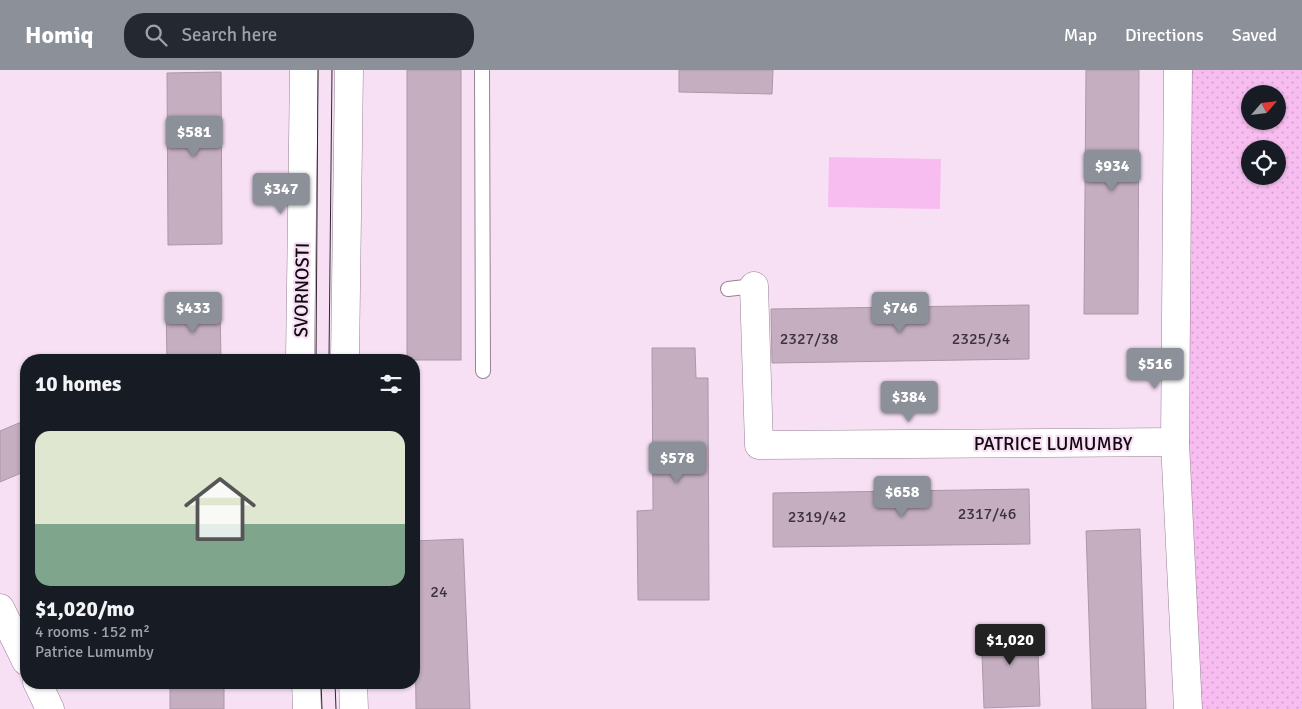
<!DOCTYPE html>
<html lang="en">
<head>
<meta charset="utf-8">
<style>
	:root { --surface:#171b24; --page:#242831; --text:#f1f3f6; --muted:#9ea1a6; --line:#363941; --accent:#8c9099 }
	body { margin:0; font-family:Signika,sans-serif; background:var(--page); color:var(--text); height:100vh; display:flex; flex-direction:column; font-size:19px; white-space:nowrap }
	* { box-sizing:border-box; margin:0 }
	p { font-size:16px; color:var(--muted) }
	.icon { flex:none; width:28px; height:28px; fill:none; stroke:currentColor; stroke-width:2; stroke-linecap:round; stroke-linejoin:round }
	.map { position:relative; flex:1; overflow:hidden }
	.sheet { position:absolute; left:20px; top:284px; width:400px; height:335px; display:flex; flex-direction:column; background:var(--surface); border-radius:20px; box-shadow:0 1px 4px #0004 }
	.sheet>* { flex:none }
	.needle { width:32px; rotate:62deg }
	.fabs { position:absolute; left:1241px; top:15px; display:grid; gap:10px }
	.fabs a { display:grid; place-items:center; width:45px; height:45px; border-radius:50%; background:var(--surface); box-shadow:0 1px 4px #0004; font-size:25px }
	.price { position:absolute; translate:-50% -42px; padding:0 11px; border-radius:5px; background:var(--accent); color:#fff; font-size:16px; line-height:32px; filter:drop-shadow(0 1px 2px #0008) }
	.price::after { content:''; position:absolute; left:50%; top:30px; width:15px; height:11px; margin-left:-8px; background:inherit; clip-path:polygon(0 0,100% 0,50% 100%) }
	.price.active { background:#222; color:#fff }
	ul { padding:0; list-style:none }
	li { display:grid; align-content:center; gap:10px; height:265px; padding:0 15px }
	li+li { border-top:1px solid var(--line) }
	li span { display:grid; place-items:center; height:155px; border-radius:15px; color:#555 }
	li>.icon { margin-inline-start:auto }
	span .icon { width:90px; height:90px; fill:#fffc; stroke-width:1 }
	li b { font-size:21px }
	h2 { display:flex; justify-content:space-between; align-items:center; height:60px; padding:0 15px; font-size:21px }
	header { display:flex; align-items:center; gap:30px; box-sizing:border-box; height:70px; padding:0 25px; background:var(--accent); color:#fff }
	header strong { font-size:24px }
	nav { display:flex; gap:28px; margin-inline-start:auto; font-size:18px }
	.search { width:350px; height:45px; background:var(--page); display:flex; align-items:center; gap:12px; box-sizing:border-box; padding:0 18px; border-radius:20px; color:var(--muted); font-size:19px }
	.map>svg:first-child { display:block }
</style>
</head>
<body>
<header>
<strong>Homiq</strong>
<div class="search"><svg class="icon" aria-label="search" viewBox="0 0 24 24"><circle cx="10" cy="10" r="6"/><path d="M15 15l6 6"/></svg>Search here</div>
<nav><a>Map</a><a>Directions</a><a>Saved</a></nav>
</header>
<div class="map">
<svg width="1302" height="639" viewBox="0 0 1302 639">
	<defs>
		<pattern id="grass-dots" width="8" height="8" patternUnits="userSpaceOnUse" patternTransform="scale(1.25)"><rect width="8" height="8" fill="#f8bdf0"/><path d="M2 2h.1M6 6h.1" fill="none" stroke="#d4a1cd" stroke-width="1.8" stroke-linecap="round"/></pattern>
	</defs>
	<rect width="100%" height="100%" fill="#f7e0f4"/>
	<path fill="url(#grass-dots)" fill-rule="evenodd" d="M1178,0H1302V639H1187ZM1250,24H1278V51H1250ZM1250,79H1278V106H1250Z"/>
	<polygon fill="#f8bdf0" points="829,87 941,89 940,139 828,137"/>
	<g fill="#c4aec0" stroke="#ac97a9">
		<rect x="407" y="0" width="54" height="290"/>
		<polygon points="679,0 773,0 772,24 679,22"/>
		<polygon points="1086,0 1139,0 1138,244 1084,244"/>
		<polygon points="221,2 222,174 168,175 167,3"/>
		<polygon points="1029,235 1029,289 772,293 771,239"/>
		<polygon points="166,238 220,238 221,290 167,290"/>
		<polygon points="652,278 695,278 696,308 708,308 709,530 638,530 637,441 653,440"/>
		<polygon points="26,350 26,401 0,412 0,361"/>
		<polygon points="1029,419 1030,474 773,477 773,423"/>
		<polygon points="1140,459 1146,639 1092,639 1086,461"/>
		<polygon points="463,469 470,639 416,639 414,471"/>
		<polygon points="1037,555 1040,636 984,638 981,557"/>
		<rect x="170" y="612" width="54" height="27"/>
	</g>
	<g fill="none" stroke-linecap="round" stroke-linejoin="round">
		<defs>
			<g id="service">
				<polyline points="482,0 483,301"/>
				<polyline points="728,219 754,216"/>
			</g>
			<g id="minor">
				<polyline points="1178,0 1175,372 1188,639"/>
				<polyline points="754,216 759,375 1175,372"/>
				<polyline points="300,290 304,0"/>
				<polyline points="345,290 349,0"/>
				<polyline points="0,538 26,591"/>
				<polyline points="37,612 50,639"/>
				<polyline points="306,612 307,639"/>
				<polyline points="353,612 354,639"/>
			</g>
		</defs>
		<use href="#service" stroke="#978294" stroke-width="16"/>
		<use href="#minor" stroke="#978294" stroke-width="29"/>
		<use href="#service" stroke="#fff" stroke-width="14"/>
		<use href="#minor" stroke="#fff" stroke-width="28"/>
		<g stroke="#30262f" stroke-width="1">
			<polyline points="316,290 318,0"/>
			<polyline points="329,290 332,0"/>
			<polyline points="321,612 322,639"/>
			<polyline points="335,612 336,639"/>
		</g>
	</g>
	<g text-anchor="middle" stroke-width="4.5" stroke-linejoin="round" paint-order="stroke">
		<g font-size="16" fill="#3e323c">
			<text x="809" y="274">2327/38</text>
			<text x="981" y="274">2325/34</text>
			<text x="987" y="449">2317/46</text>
			<text x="817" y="452">2319/42</text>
			<text x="439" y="527">24</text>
		</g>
		<g font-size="19" fill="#110910" stroke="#f7e0f4">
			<text transform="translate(301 220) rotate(-89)" y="7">SVORNOSTI</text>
			<text x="1053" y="380">PATRICE LUMUMBY</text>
		</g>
	</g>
</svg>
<div class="fabs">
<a><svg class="needle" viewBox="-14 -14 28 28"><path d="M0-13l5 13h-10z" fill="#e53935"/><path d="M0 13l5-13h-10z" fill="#9ea1a6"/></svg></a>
<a><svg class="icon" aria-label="locate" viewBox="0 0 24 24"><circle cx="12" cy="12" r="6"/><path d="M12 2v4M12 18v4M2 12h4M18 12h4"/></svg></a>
</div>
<b class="price" style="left:194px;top:88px">$581</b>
<b class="price" style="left:1112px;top:122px">$934</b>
<b class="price" style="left:281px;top:145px">$347</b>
<b class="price" style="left:193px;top:264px">$433</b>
<b class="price" style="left:900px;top:264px">$746</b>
<b class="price" style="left:1155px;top:320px">$516</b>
<b class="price" style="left:909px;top:353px">$384</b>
<b class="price" style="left:677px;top:414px">$578</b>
<b class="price" style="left:902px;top:448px">$658</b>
<b class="price active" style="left:1010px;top:596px">$1,020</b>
<section class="sheet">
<h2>10 homes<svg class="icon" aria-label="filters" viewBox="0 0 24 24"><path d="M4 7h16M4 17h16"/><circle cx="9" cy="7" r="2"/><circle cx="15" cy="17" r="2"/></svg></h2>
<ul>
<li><span style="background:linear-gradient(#dfe7d0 60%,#7fa58c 0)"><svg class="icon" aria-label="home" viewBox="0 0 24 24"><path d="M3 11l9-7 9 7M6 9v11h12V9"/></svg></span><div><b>$1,020/mo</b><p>4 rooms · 152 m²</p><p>Patrice Lumumby</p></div></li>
</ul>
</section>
</div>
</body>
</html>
